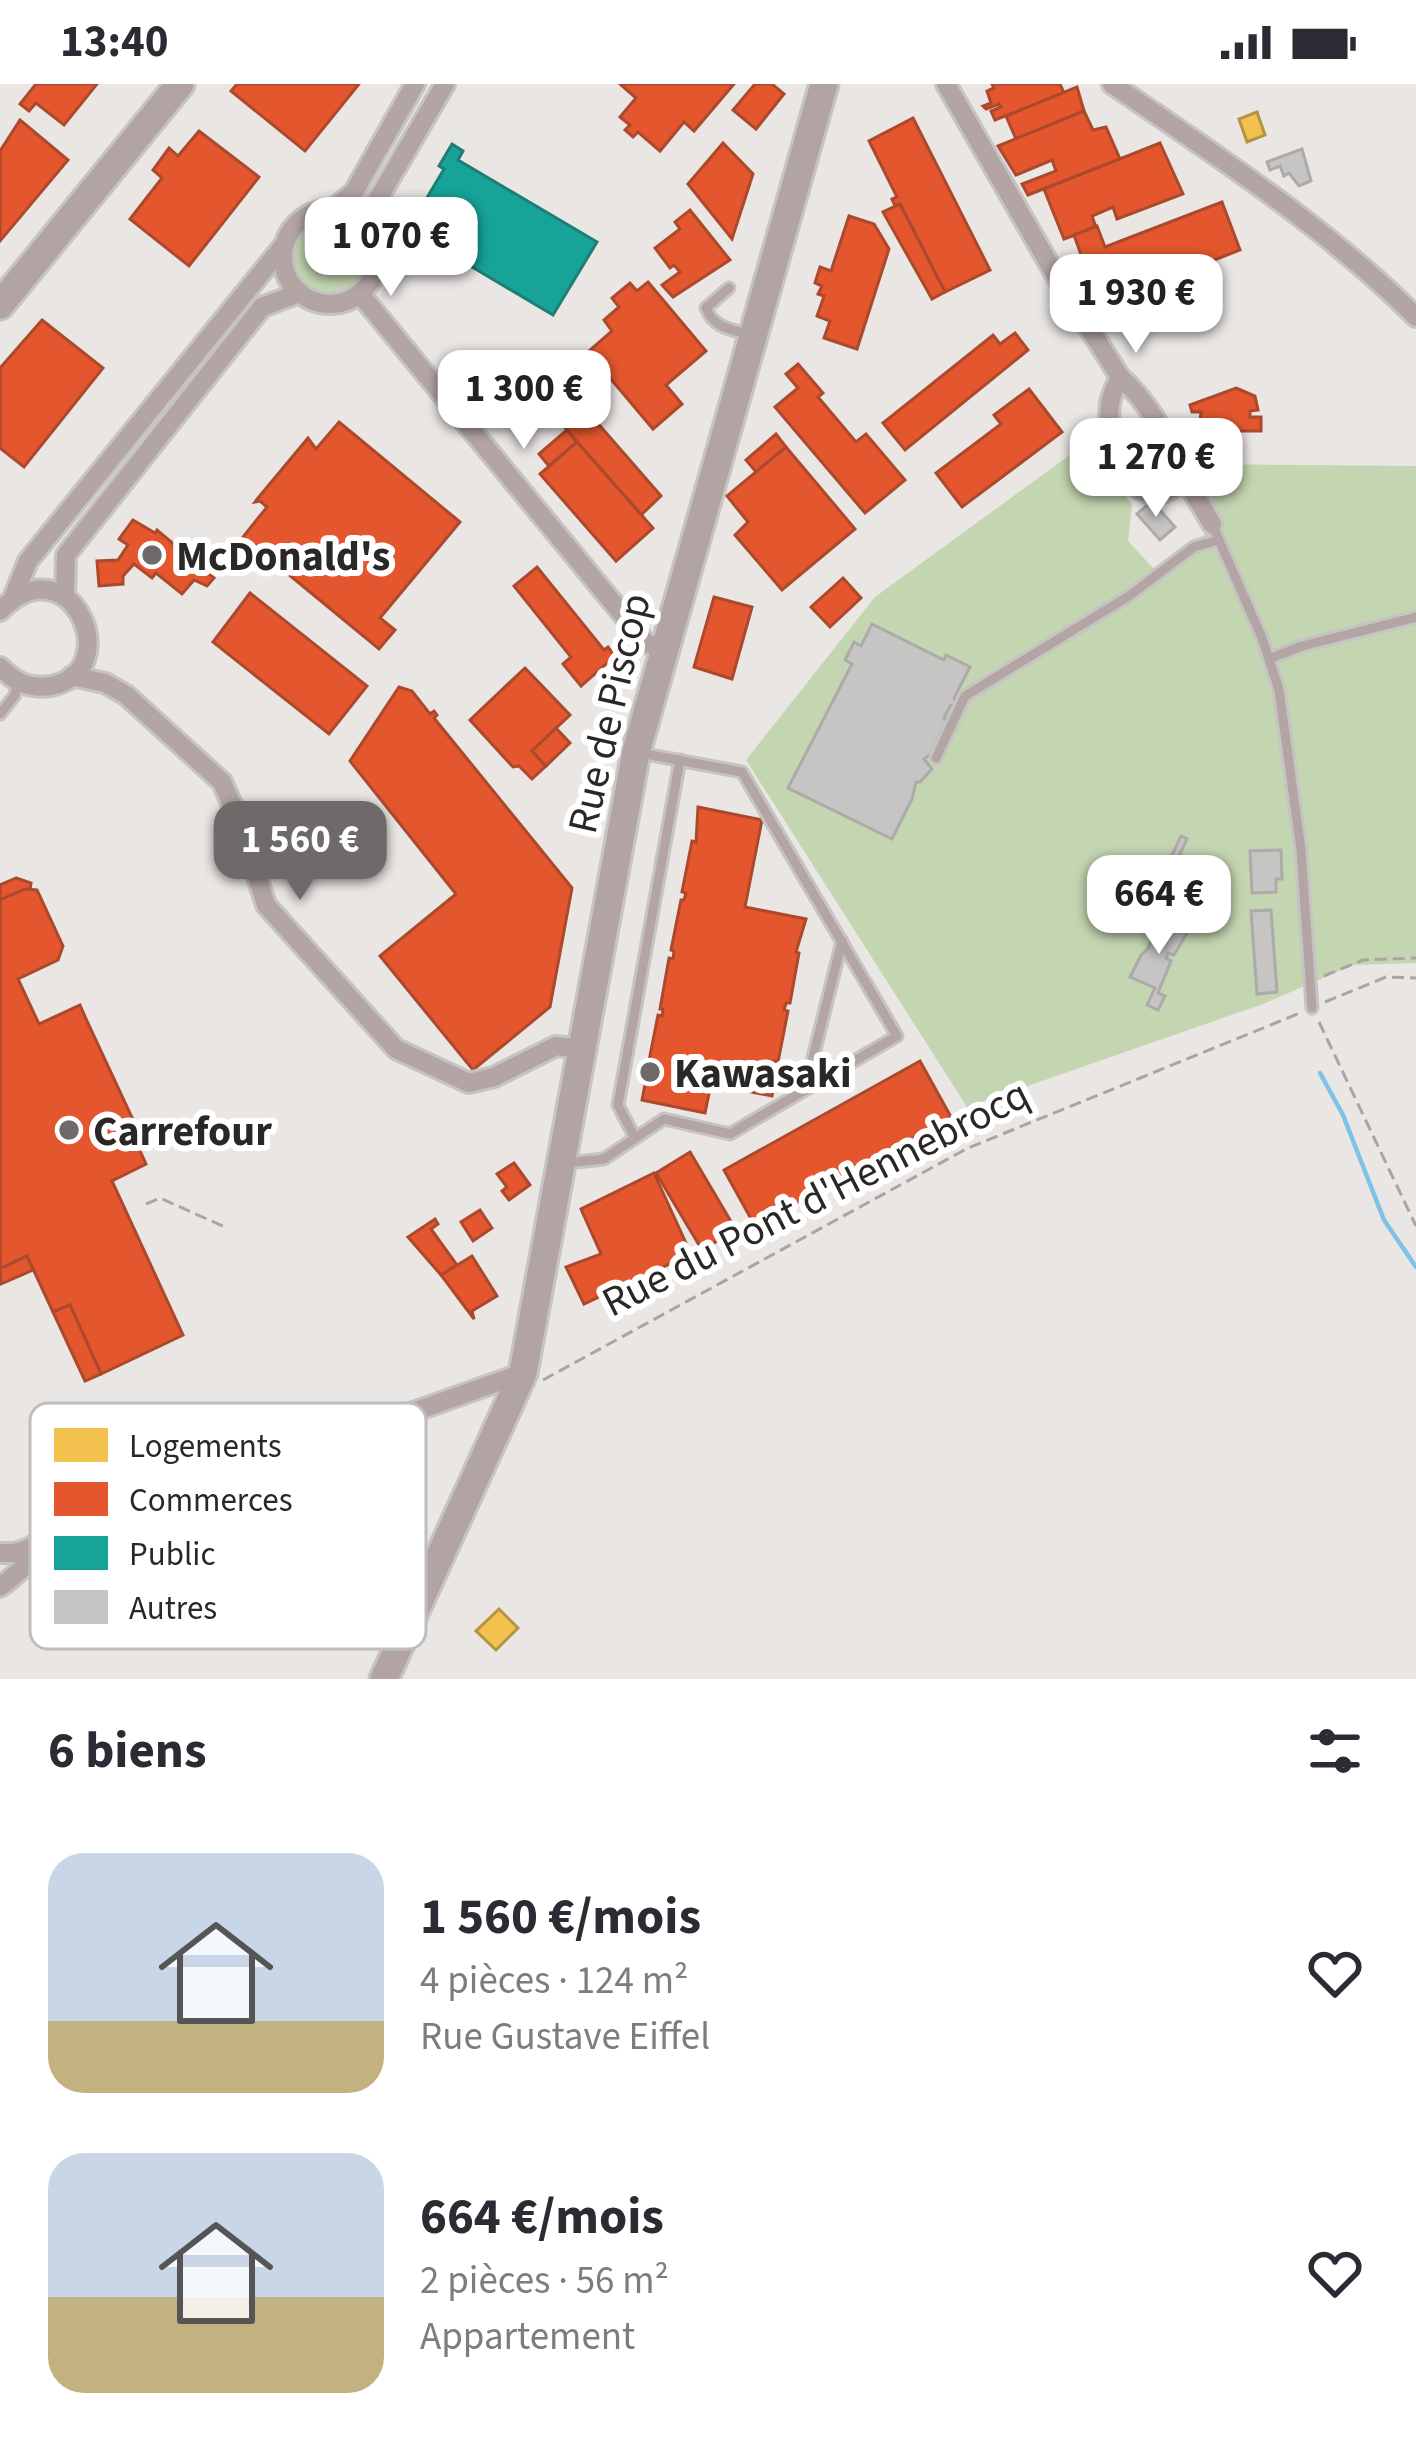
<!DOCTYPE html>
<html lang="fr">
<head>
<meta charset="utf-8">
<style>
	:root { --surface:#fff; --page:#f2f2f3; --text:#2b2b33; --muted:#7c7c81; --accent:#6d6a69 }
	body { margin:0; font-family:"Source Sans 3",sans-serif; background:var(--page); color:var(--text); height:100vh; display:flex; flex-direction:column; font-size:45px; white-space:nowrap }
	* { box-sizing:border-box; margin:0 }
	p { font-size:39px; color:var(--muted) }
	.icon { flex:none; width:66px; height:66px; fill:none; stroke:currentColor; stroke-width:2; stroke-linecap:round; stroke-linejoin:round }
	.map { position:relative; height:1595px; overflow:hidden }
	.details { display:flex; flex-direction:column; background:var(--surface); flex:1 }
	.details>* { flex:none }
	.price { position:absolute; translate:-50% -102px; padding:0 27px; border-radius:24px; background:#fff; color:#222; font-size:39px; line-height:78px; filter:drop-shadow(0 3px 6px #0008) }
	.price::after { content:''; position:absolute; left:50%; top:72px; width:36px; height:27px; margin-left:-18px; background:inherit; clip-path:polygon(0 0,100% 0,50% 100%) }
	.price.current { background:var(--accent); color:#fff }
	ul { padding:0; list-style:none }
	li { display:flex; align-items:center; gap:36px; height:300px; padding:0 48px }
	li span { display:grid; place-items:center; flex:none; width:336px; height:240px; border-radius:36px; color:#555 }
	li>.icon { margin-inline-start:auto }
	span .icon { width:144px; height:144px; fill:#fffc; stroke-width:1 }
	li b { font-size:51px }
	h2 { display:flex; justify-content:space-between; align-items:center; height:144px; padding:0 48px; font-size:51px }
	.status { display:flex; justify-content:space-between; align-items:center; height:84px; padding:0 60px; background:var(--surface); direction:ltr }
	.status svg { height:33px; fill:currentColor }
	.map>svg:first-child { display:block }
</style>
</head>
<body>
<div class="status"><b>13:40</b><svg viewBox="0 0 49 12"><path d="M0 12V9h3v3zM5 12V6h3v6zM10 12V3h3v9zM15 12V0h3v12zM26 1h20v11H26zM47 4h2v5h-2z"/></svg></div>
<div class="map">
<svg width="1416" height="1595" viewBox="0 0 1416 1595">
	<rect width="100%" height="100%" fill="#e9e6e4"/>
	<g fill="#c4d5b1">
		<circle cx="330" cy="174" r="37"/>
		<polygon points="1089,357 1132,421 1128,457 1154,485 1220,440 1200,380 1416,382 1416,879 1353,881 1263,920 967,1023 746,676 875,513"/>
	</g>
	<g fill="#f2c14e" stroke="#b69342" stroke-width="3">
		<polygon points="1257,28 1265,51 1247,58 1239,35"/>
		<polygon points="499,1525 518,1544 496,1566 476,1547"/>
	</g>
	<g fill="#e4572e" stroke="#ac492c" stroke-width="3">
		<polygon points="36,0 97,0 64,41 36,19 29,27 20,20"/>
		<polygon points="237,0 359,0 305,67 231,7"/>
		<polygon points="620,0 734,0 694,47 684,38 660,67 638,48 633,53 625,46 630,41 620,33 636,14"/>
		<polygon points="755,0 772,0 784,10 756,45 733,26"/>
		<polygon points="992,0 1060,0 1064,9 995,36 991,27 1001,23 999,20 986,25 983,22 991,19 987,7 994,4"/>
		<polygon points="1077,3 1084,27 1016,55 1006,32"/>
		<polygon points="1084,27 1093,46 1106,43 1120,75 1028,111 1022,100 1056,87 1052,76 1016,91 998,62"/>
		<polygon points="913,34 990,186 945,208 900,120 895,122 892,115 897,113 869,57"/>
		<polygon points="20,36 68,76 0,157 0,67"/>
		<polygon points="199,47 259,93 189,182 130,135 162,94 153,86 169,64 178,72"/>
		<polygon points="723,59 753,90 732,155 688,100"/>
		<polygon points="1160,59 1183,110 1117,135 1113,123 1092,132 1096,143 1064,155 1044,105"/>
		<polygon points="1222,118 1240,166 1145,203 1146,206 1107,218 1092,182 1098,179 1097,174 1084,179 1074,151 1097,142 1105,163"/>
		<polygon points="900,120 945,208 932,215 883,128"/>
		<polygon points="690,126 730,176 673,213 662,201 680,188 674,181 670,184 655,164 680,145 675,138"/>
		<polygon points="849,132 874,140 889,165 857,265 824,254 830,237 817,232 824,212 818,210 822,202 815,199 820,183 831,187"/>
		<polygon points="648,198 706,267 666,301 682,320 653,345 588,268 612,247 604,236 619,223 612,214 630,199 637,207"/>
		<polygon points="42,236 103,284 24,383 0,364 0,284"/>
		<polygon points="1015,249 1028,266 905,366 883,339 993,251 1000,260"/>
		<polygon points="798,280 823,309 818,313 856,358 866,350 905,396 865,429 775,323 798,304 786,290"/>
		<polygon points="1236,304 1255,312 1258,326 1250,327 1250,333 1261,333 1261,347 1199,347 1201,328 1192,328 1190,321"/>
		<polygon points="1029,305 1062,348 962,423 936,389 1001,340 994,331"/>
		<polygon points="581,320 661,412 641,431 560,338"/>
		<polygon points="339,338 460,438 380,534 395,546 379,565 243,453 267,423 260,417 255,418 258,414 308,354 316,365"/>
		<polygon points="567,346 577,358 549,382 539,370"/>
		<polygon points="776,350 786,363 756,388 746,376"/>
		<polygon points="577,358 653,444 616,477 540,390"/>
		<polygon points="786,363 855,445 782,506 735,451 748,438 727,412"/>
		<polygon points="133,436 155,449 157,446 214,494 207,502 194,496 182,510 156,489 152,494 134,480 123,492 123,500 99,502 97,477 118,476 128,461 119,455"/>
		<polygon points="537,483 604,566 608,563 615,572 581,602 563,580 571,573 514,502"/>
		<polygon points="843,494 861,514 830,543 811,523"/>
		<polygon points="250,509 367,602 329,650 213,558"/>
		<polygon points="714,513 752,523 732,595 694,583"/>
		<polygon points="525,584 570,631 532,667 546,682 532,695 519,682 513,683 470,636"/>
		<polygon points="399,603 412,607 430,630 434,627 437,631 434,634 572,804 550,923 473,986 380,872 456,810 350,677"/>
		<polygon points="556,644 570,659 546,682 532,667"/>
		<polygon points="698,723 762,736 745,823 806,835 796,868 799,869 790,919 786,919 784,926 788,927 778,978 774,977 773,984 777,985 772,1012 711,1000 705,1029 642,1016 647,990 651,991 652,983 648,982 658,931 662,932 663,925 660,925 669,874 673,875 674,867 671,866 681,816 684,816 686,809 682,808 692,757 696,758"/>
		<polygon points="16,794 31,799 30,806 0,816 0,801"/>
		<polygon points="25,805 37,806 63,862 58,876 18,895 39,940 80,921 86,935 143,1057 137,1060 146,1080 112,1097 183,1251 101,1290 70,1221 53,1228 27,1172 0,1185 0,816"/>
		<polygon points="920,977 951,1033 755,1142 724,1086"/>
		<polygon points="690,1068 736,1146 702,1166 656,1089"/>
		<polygon points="514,1079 530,1101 509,1116 502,1107 507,1103 497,1090"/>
		<polygon points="654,1089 691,1170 584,1220 566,1183 601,1170 581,1125"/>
		<polygon points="480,1126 492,1144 473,1157 461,1138"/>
		<polygon points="435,1135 438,1140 431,1145 457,1181 441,1191 408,1153"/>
		<polygon points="27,1172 33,1186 1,1200 0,1185"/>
		<polygon points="472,1172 497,1212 472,1227 474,1235 441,1191"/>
		<polygon points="70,1221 101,1290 85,1297 53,1228"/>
	</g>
	<polygon fill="#17a398" stroke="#1d7e76" stroke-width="3" points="452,60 463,67 458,76 597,158 553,231 425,155 429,149 419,127 444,85 439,82"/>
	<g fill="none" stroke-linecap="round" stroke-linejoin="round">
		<polyline stroke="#7ec2e7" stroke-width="4.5" points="1320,989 1343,1031 1384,1136 1416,1183"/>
	</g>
	<g fill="#c7c5c4" stroke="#adaba9" stroke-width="3">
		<polygon points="1302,65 1311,97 1299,102 1289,89 1284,92 1280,82 1270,86 1267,78"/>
		<polygon points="1152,417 1175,443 1160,456 1137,430"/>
		<polygon points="872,540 944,576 946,571 970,583 954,614 956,620 950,622 944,634 947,636 931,670 924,675 932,685 920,698 916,698 912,715 892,755 788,704 852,580 845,576 854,558 861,562"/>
		<polygon points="1181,752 1187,755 1157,818 1151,815"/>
		<polygon points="1281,766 1282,795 1276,795 1276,808 1252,809 1250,767"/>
		<polygon points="1271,826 1277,908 1257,910 1251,827"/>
		<polygon points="1160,830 1190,844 1174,871 1168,869 1166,874 1171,877 1158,909 1165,912 1158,926 1147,921 1155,904 1130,893 1141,871 1148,865"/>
	</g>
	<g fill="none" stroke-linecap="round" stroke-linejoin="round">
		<defs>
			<g id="lane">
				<path d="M729,204L706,224C713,243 729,245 747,250"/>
				<polyline points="1212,440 1262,554 1279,606 1301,766 1312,924"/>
				<polyline points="1269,575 1302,562 1416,533"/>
				<polyline points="0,630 15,611 17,599"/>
				<polyline points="936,674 965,612 1129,512 1194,463 1219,456"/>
				<polyline points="805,1006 842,857"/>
				<polyline points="635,1054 618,1021 680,676"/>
				<polyline points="567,1079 604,1075 664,1035 730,1050 897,952 742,688 640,669"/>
			</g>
			<g id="street">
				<polyline points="946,0 1052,185 1120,293"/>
				<path d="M1112,0C1217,72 1326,143 1416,233"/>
				<polyline points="332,126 354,108 415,0"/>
				<circle cx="330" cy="173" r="47"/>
				<polyline points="369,147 375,120 445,0"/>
				<polyline points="360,210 646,559 663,565"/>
				<path d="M1120,293C1150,319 1171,359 1186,396C1176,402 1164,412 1151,410C1120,404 1106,346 1110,320C1111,311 1116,301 1120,293Z"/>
				<polyline points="1186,396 1212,440"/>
				<polyline points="65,513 66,471 80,453 262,223 299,209"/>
				<polyline points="13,514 28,477 284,161"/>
				<path d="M0,527C70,454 129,589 50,602C28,605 15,598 0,583"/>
				<polyline points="72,592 105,599 126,611 222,698 239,736 266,821 396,965 469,999 494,993 556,962 583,965"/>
				<polyline points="0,1469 15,1469 59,1454 213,1391 402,1332 523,1289"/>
				<path d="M0,1503C15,1491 31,1481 34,1461"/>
			</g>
			<g id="secondary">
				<polyline points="0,221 180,0"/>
				<polyline points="384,1595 523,1289 636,668 824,0"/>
			</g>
		</defs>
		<use href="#lane" stroke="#c6c4c3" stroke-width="15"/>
		<use href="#street" stroke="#c6c4c3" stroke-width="24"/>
		<use href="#secondary" stroke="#c6c4c3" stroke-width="33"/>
		<g stroke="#ada4a2" stroke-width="3" stroke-dasharray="12 6" stroke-linecap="butt">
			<polyline points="1324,892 1363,876 1416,874"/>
			<polyline points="1325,918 1386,893 1416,894"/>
			<polyline points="1319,938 1416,1142"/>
			<polyline points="146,1120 160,1114 227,1144"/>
			<polyline points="543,1296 968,1064 1300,929"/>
		</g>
		<use href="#lane" stroke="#b3a5a3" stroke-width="9"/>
		<use href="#street" stroke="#b3a5a3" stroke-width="18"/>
		<use href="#secondary" stroke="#b2a4a3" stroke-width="27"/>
	</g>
	<g fill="#6d6a69" stroke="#fff" stroke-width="4.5">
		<circle cx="152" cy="471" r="12"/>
		<circle cx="650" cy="988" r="12"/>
		<circle cx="69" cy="1046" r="12"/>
	</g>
	<g text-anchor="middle" stroke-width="12" stroke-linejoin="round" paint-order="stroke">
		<g font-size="42" font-weight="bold" fill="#2a2827" stroke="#fff" text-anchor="start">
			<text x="176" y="486">McDonald's</text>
			<text x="674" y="1003">Kawasaki</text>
			<text x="93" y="1061">Carrefour</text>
		</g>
		<g font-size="42" fill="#2a2827" stroke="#fff">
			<text transform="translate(608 629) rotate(-77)" y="15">Rue de Piscop</text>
			<text transform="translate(815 1113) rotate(-27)" y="15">Rue du Pont d'Hennebrocq</text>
		</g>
	</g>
	<rect x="30" y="1319" width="396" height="246" rx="18" fill="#fff" stroke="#bfbebe" stroke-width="3"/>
	<rect x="54" y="1344" width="54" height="34" fill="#f2c14e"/>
	<rect x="54" y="1398" width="54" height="34" fill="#e4572e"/>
	<rect x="54" y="1452" width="54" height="34" fill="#17a398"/>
	<rect x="54" y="1506" width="54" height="34" fill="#c7c5c4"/>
	<g font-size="33" fill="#2a2827">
		<text x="129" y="1373">Logements</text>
		<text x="129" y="1427">Commerces</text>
		<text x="129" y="1481">Public</text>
		<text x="129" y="1535">Autres</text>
	</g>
</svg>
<b class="price" style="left:391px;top:215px">1 070 €</b>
<b class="price" style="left:1136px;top:272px">1 930 €</b>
<b class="price" style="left:524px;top:368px">1 300 €</b>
<b class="price" style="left:1156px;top:436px">1 270 €</b>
<b class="price current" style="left:300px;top:819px">1 560 €</b>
<b class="price" style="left:1159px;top:873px">664 €</b>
</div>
<section class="details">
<h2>6 biens<svg class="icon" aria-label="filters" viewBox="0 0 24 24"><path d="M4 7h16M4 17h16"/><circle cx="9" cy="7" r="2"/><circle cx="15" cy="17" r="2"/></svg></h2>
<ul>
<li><span style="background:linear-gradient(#c9d6e8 70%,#c2b280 0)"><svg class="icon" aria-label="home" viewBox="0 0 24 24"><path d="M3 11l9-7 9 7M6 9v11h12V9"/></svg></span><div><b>1 560 €/mois</b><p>4 pièces · 124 m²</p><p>Rue Gustave Eiffel</p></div><svg class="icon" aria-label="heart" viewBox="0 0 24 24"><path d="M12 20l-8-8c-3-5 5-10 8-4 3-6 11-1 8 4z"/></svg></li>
<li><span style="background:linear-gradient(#c9d6e8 60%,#c2b280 0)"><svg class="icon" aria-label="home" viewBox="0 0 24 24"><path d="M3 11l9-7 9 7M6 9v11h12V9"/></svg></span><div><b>664 €/mois</b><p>2 pièces · 56 m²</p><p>Appartement</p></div><svg class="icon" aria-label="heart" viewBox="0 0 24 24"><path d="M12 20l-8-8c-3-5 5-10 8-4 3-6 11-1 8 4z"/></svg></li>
</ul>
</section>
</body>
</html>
